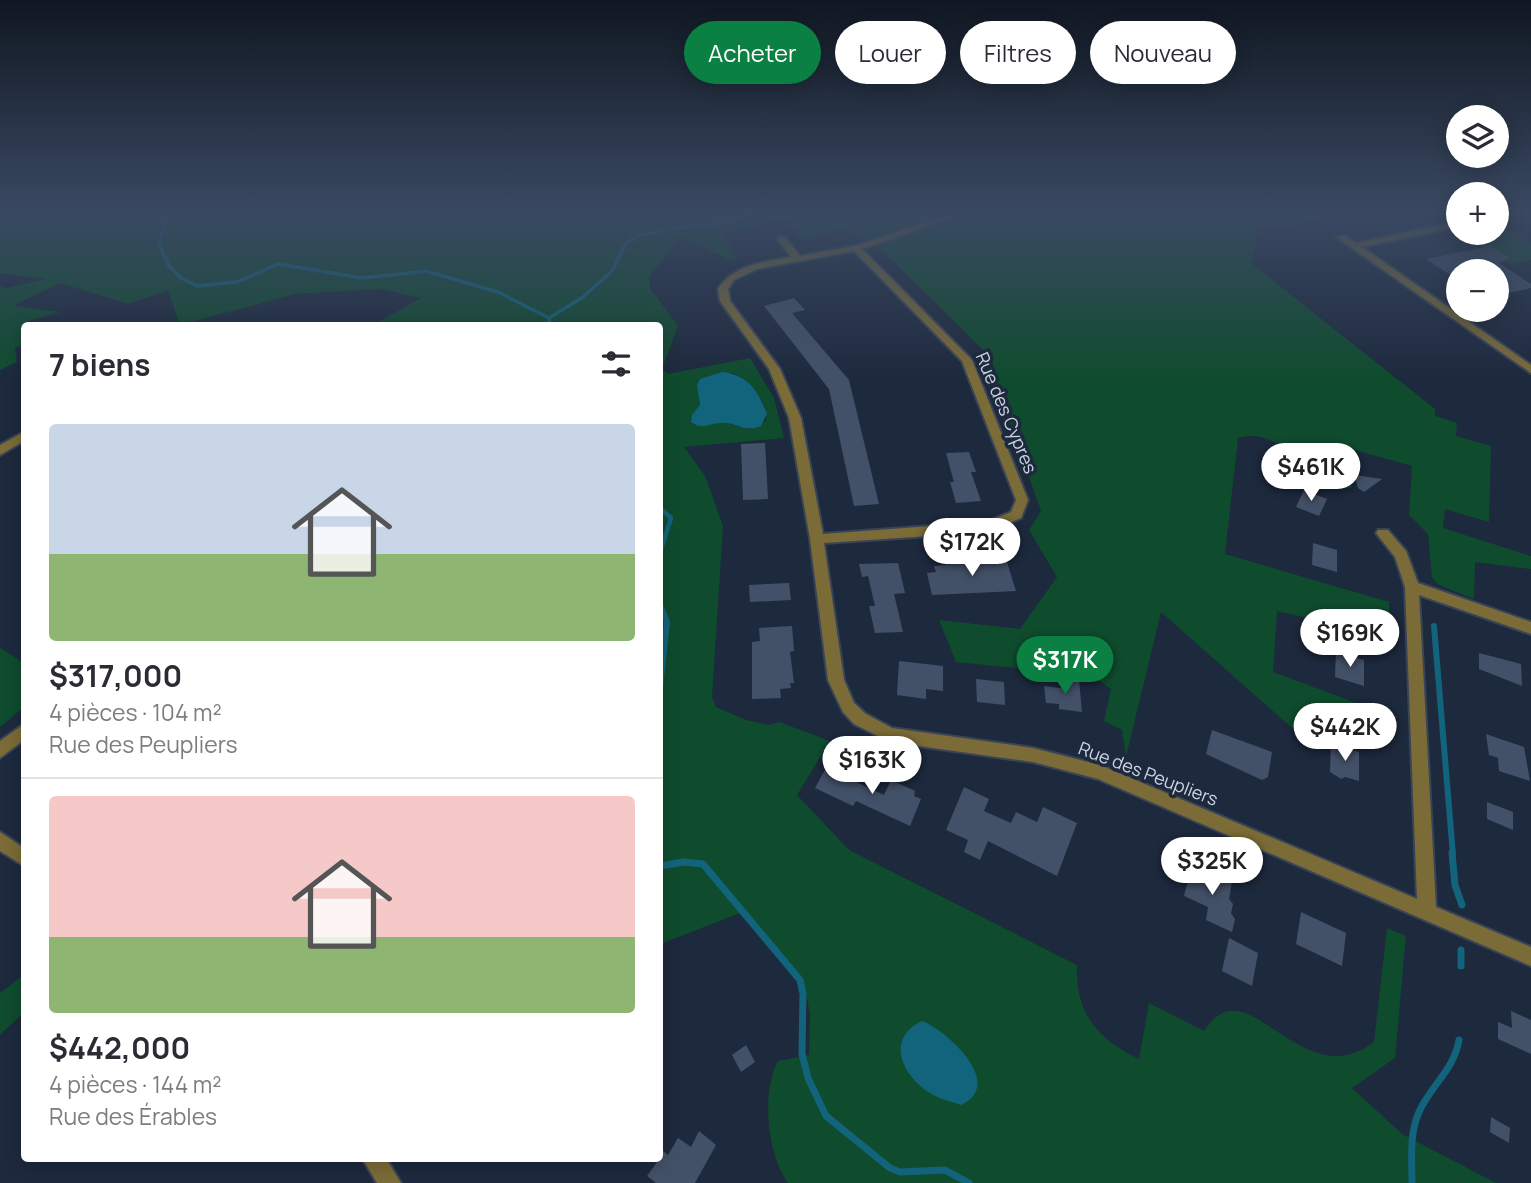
<!DOCTYPE html>
<html lang="fr">
<head>
<meta charset="utf-8">
<style>
	:root { --surface:#fff; --page:#f7f7f7; --text:#2b2b33; --muted:#7c7c81; --line:#e1e1e2; --accent:#0b8043 }
	body { margin:0; font-family:Manrope,sans-serif; background:var(--page); color:var(--text); height:100vh; display:flex; flex-direction:column; font-size:26px; white-space:nowrap }
	* { box-sizing:border-box; margin:0 }
	p { font-size:23px; color:var(--muted) }
	.icon { flex:none; width:38px; height:38px; fill:none; stroke:currentColor; stroke-width:2; stroke-linecap:round; stroke-linejoin:round }
	.map { position:relative; flex:1; overflow:hidden }
	.sheet { position:absolute; left:21px; top:322px; width:642px; height:840px; display:flex; flex-direction:column; background:var(--surface); border-radius:7px; box-shadow:0 4px 18px #0003 }
	.sheet>* { flex:none }
	.guide { position:absolute; left:684px; top:21px; width:665px; height:63px; display:flex; gap:14px }
	.fabs { position:absolute; left:1446px; top:105px; display:grid; gap:14px }
	.fabs a { display:grid; place-items:center; width:63px; height:63px; border-radius:50%; background:var(--surface); box-shadow:0 4px 18px #0003; font-size:35px }
	.price { position:absolute; translate:-50% -60px; padding:0 16px; border-radius:24px; background:#fff; color:#222; font-size:23px; line-height:46px; filter:drop-shadow(0 2px 4px #0008) }
	.price::after { content:''; position:absolute; left:50%; top:42px; width:21px; height:16px; margin-left:-10px; background:inherit; clip-path:polygon(0 0,100% 0,50% 100%) }
	.price.active { background:var(--accent); color:#fff }
	ul { padding:0; list-style:none }
	li { display:grid; align-content:center; gap:14px; height:371px; padding:0 28px }
	li+li { border-top:2px solid var(--line) }
	li span { display:grid; place-items:center; height:217px; border-radius:7px; color:#555 }
	li>.icon { margin-inline-start:auto }
	span .icon { width:126px; height:126px; fill:#fffc; stroke-width:1 }
	li b { font-size:30px }
	h2 { display:flex; justify-content:space-between; align-items:center; height:84px; padding:0 28px; font-size:30px }
	.pill { padding:0 24px; border-radius:32px; background:var(--surface); box-shadow:0 4px 18px #0003; font-size:24px; line-height:63px }
	.pill.active { background:var(--accent); color:#fff }
	.map>svg:first-child { display:block }
</style>
</head>
<body>
<div class="map">
<svg width="1531" height="1183" viewBox="0 0 1531 1183">
	<rect width="100%" height="100%" fill="#1d293d"/>
	<g fill="#0f4c2e" fill-rule="evenodd">
		<path d="M0,213H1310L1314,218C1300,229 1275,226 1258,227L1252,264L1435,409V416L1457,423L1456,436L1491,446L1489,522L1445,509L1443,528L1531,556V569L1475,562L1474,599L1439,585L1432,578L1428,534L1409,515L1412,466L1337,445L1352,488L1334,489C1308,468 1274,426 1238,438L1225,554L1389,602L1390,651L1345,638L1334,624L1277,611L1273,672L1359,704L1363,731L1301,736L1161,612L1126,757L1122,730L1104,721L1111,689L1076,663L1029,656L1025,669L956,662L939,620L1020,629L1057,577L1029,530L1041,511L985,352L886,254L842,229L802,240L785,219L724,234L737,259L729,260L681,236L649,277L650,288L678,326L662,369L668,374L750,358L774,398L784,438L684,447L705,476L723,526L712,697L716,707L746,720L769,725L779,722L830,741L797,795L849,850L1077,965C1075,1013 1097,1039 1139,1059L1149,1003L1204,1031C1208,1026 1213,1018 1219,1015C1258,989 1308,1092 1374,1042L1387,928L1406,936L1395,1058L1352,1088L1402,1134L1496,1183H788C767,1154 761,1092 778,1061L809,1055L810,1015L806,992L743,912L660,944V326L373,325L421,298L381,289L295,294L180,325L168,290L128,304L60,283L13,306L61,312L24,322L30,325L24,326V345L15,348L17,362L0,370V286L7,288L47,279L0,273ZM732,373C749,378 768,402 766,420C751,437 741,424 724,423C714,422 703,424 694,425L690,420L700,405L699,392Z"/>
		<polygon points="1502,226 1531,243 1531,260 1511,264 1462,234 1496,233 1496,227"/>
		<polygon points="0,648 24,663 24,707 0,727"/>
		<polygon points="24,975 24,1012 0,1035 0,993"/>
	</g>
	<g fill="#12647d">
		<path d="M722,372C749,375 758,391 767,414L761,426C744,433 739,423 723,423C710,422 702,431 691,422L692,415L700,405L697,385L700,379Z"/>
		<path d="M922,1021C948,1031 1006,1085 961,1105C950,1101 939,1099 930,1093C902,1075 885,1039 922,1021Z"/>
	</g>
	<g fill="none" stroke-linecap="round" stroke-linejoin="round">
		<g stroke="#12647d" stroke-width="3.5">
			<polyline points="158,213 165,223 159,244 169,266 181,278 197,286 237,282 278,264 362,278 426,271 498,292 549,318 550,326"/>
			<polyline points="549,318 583,297 612,271 627,242 640,235 681,227 710,226 754,213"/>
		</g>
		<polyline stroke="#12647d" stroke-width="4.5" points="660,508 671,518 660,553"/>
		<g stroke="#12647d" stroke-width="6">
			<polyline points="660,605 667,622 660,688"/>
			<polyline points="1434,626 1453,855"/>
		</g>
		<g stroke="#12647d" stroke-width="7">
			<polyline points="1452,853 1455,885 1462,905"/>
			<polyline points="660,866 684,862 703,864 800,980 803,994 802,1054 808,1078 826,1116 890,1168 900,1172 945,1170 969,1183"/>
			<polyline points="1461,950 1461,966"/>
			<path d="M1412,1183C1412,1160 1409,1134 1419,1112C1431,1085 1454,1070 1459,1040"/>
		</g>
	</g>
	<g fill="#435168">
		<polygon points="1490,246 1510,258 1499,263 1531,284 1531,288 1496,296 1496,265 1458,271 1458,280 1426,259"/>
		<polygon points="794,298 805,310 792,313 849,380 879,504 854,506 829,389 764,306"/>
		<polygon points="765,443 768,499 743,500 741,444"/>
		<polygon points="969,452 976,472 971,472 981,501 956,503 950,482 954,482 946,453"/>
		<polygon points="1354,475 1382,479 1364,492 1358,488"/>
		<polygon points="1304,490 1327,499 1319,516 1296,507"/>
		<polygon points="1313,543 1337,550 1337,572 1312,565"/>
		<polygon points="1006,559 1016,591 932,595 927,573 936,572 934,566"/>
		<polygon points="898,563 905,593 894,594 903,632 875,633 869,606 875,606 868,576 862,577 859,564"/>
		<polygon points="789,583 791,600 750,602 749,585"/>
		<polygon points="792,626 794,651 790,652 794,683 790,683 791,688 780,689 781,698 752,699 752,642 760,641 759,628"/>
		<polygon points="1336,651 1364,660 1364,686 1335,677"/>
		<polygon points="1479,653 1521,664 1522,686 1479,669"/>
		<polygon points="899,661 943,666 943,691 926,689 926,699 897,695"/>
		<polygon points="976,679 1004,682 1005,705 977,702"/>
		<polygon points="1066,679 1079,680 1082,712 1059,709 1059,704 1046,703 1044,686 1067,689"/>
		<polygon points="1212,730 1272,752 1268,777 1262,780 1206,754"/>
		<polygon points="1486,734 1524,747 1530,781 1499,771 1498,758 1489,755"/>
		<polygon points="1331,743 1359,752 1359,781 1345,777 1341,779 1330,772"/>
		<polygon points="826,768 884,795 891,780 915,791 914,796 921,799 910,826 856,801 853,806 815,788"/>
		<polygon points="964,787 989,799 984,811 1011,823 1016,812 1037,822 1043,807 1077,823 1057,876 988,841 980,860 964,852 968,840 946,830"/>
		<polygon points="1487,802 1513,812 1513,830 1487,819"/>
		<polygon points="1191,868 1204,873 1205,869 1232,882 1229,899 1233,904 1231,913 1235,919 1232,932 1206,920 1208,907 1184,896"/>
		<polygon points="1301,912 1346,933 1342,966 1296,944"/>
		<polygon points="1229,938 1258,953 1252,986 1222,971"/>
		<polygon points="1511,1011 1531,1020 1531,1054 1498,1039 1498,1022 1512,1028"/>
		<polygon points="746,1045 755,1062 741,1072 732,1055"/>
		<polygon points="1491,1117 1510,1128 1509,1143 1490,1132"/>
		<polygon points="699,1131 716,1145 695,1183 656,1183 647,1176 660,1158 662,1150 668,1155 678,1138 691,1147"/>
	</g>
	<g fill="none" stroke-linecap="round" stroke-linejoin="round">
		<defs>
			<g id="street">
				<polygon points="1503,213 1519,213 1496,220 1496,214"/>
				<path d="M949,215L956,217L862,249L972,360L1028,500L1021,518L988,532L824,543L844,680L854,703L866,714L892,728L1033,748L1100,765L1417,899L1405,587L1395,557L1376,533L1378,530H1388L1406,551L1418,583L1531,622V634L1419,595L1436,907L1531,947V966L1098,779L1033,762L890,742L854,724L843,712L828,680L810,539L789,418L769,369L720,301L718,289C734,264 764,262 791,257L777,239L779,237H785L800,256L854,246ZM854,251L962,361L1016,500L1011,512L986,522L823,534L801,418L780,369L730,301L728,289L734,280L757,269Z"/>
				<polygon points="1458,221 1458,227 1362,247 1531,365 1531,373 1336,237 1344,235 1356,243"/>
				<polygon points="24,432 24,441 0,455 0,445"/>
				<polygon points="24,724 24,740 0,758 0,741"/>
				<polygon points="0,832 24,848 24,866 0,851"/>
				<polygon points="362,1158 386,1158 401,1183 377,1183"/>
			</g>
		</defs>
		<use href="#street" stroke="#394457" stroke-width="4"/>
		<use href="#street" fill="#7b6b37" fill-rule="evenodd"/>
	</g>
	<linearGradient id="sky" x2="0" y2="1"><stop stop-color="#101722"/><stop offset="0.56" stop-color="#3a4962"/><stop offset="1" stop-color="#3a4962" stop-opacity="0"/></linearGradient>
	<rect width="1531" height="379" fill="url(#sky)"/>
	<g text-anchor="middle" stroke-width="7" stroke-linejoin="round" paint-order="stroke">
		<g font-size="18" fill="#ccd4e2" stroke="#1d293d">
			<text transform="translate(1006 413) rotate(67)" y="6">Rue des Cypres</text>
			<text transform="translate(1148 774) rotate(21)" y="6">Rue des Peupliers</text>
		</g>
	</g>
</svg>
<div class="fabs">
<a><svg class="icon" aria-label="layers" viewBox="0 0 24 24"><path d="M12 4l9 5-9 5-9-5zM3 14l9 5 9-5"/></svg></a>
<a>+</a>
<a>−</a>
</div>
<b class="price" style="left:1311px;top:503px">$461K</b>
<b class="price" style="left:972px;top:578px">$172K</b>
<b class="price" style="left:1350px;top:669px">$169K</b>
<b class="price active" style="left:1065px;top:696px">$317K</b>
<b class="price" style="left:1345px;top:763px">$442K</b>
<b class="price" style="left:872px;top:796px">$163K</b>
<b class="price" style="left:1212px;top:897px">$325K</b>
<div class="guide">
<a class="pill active">Acheter</a>
<a class="pill">Louer</a>
<a class="pill">Filtres</a>
<a class="pill">Nouveau</a>
</div>
<section class="sheet">
<h2>7 biens<svg class="icon" aria-label="filters" viewBox="0 0 24 24"><path d="M4 7h16M4 17h16"/><circle cx="9" cy="7" r="2"/><circle cx="15" cy="17" r="2"/></svg></h2>
<ul>
<li><span style="background:linear-gradient(#c9d6e8 60%,#8fb573 0)"><svg class="icon" aria-label="home" viewBox="0 0 24 24"><path d="M3 11l9-7 9 7M6 9v11h12V9"/></svg></span><div><b>$317,000</b><p>4 pièces · 104 m²</p><p>Rue des Peupliers</p></div></li>
<li><span style="background:linear-gradient(#f6c9c9 65%,#8fb573 0)"><svg class="icon" aria-label="home" viewBox="0 0 24 24"><path d="M3 11l9-7 9 7M6 9v11h12V9"/></svg></span><div><b>$442,000</b><p>4 pièces · 144 m²</p><p>Rue des Érables</p></div></li>
</ul>
</section>
</div>
</body>
</html>
